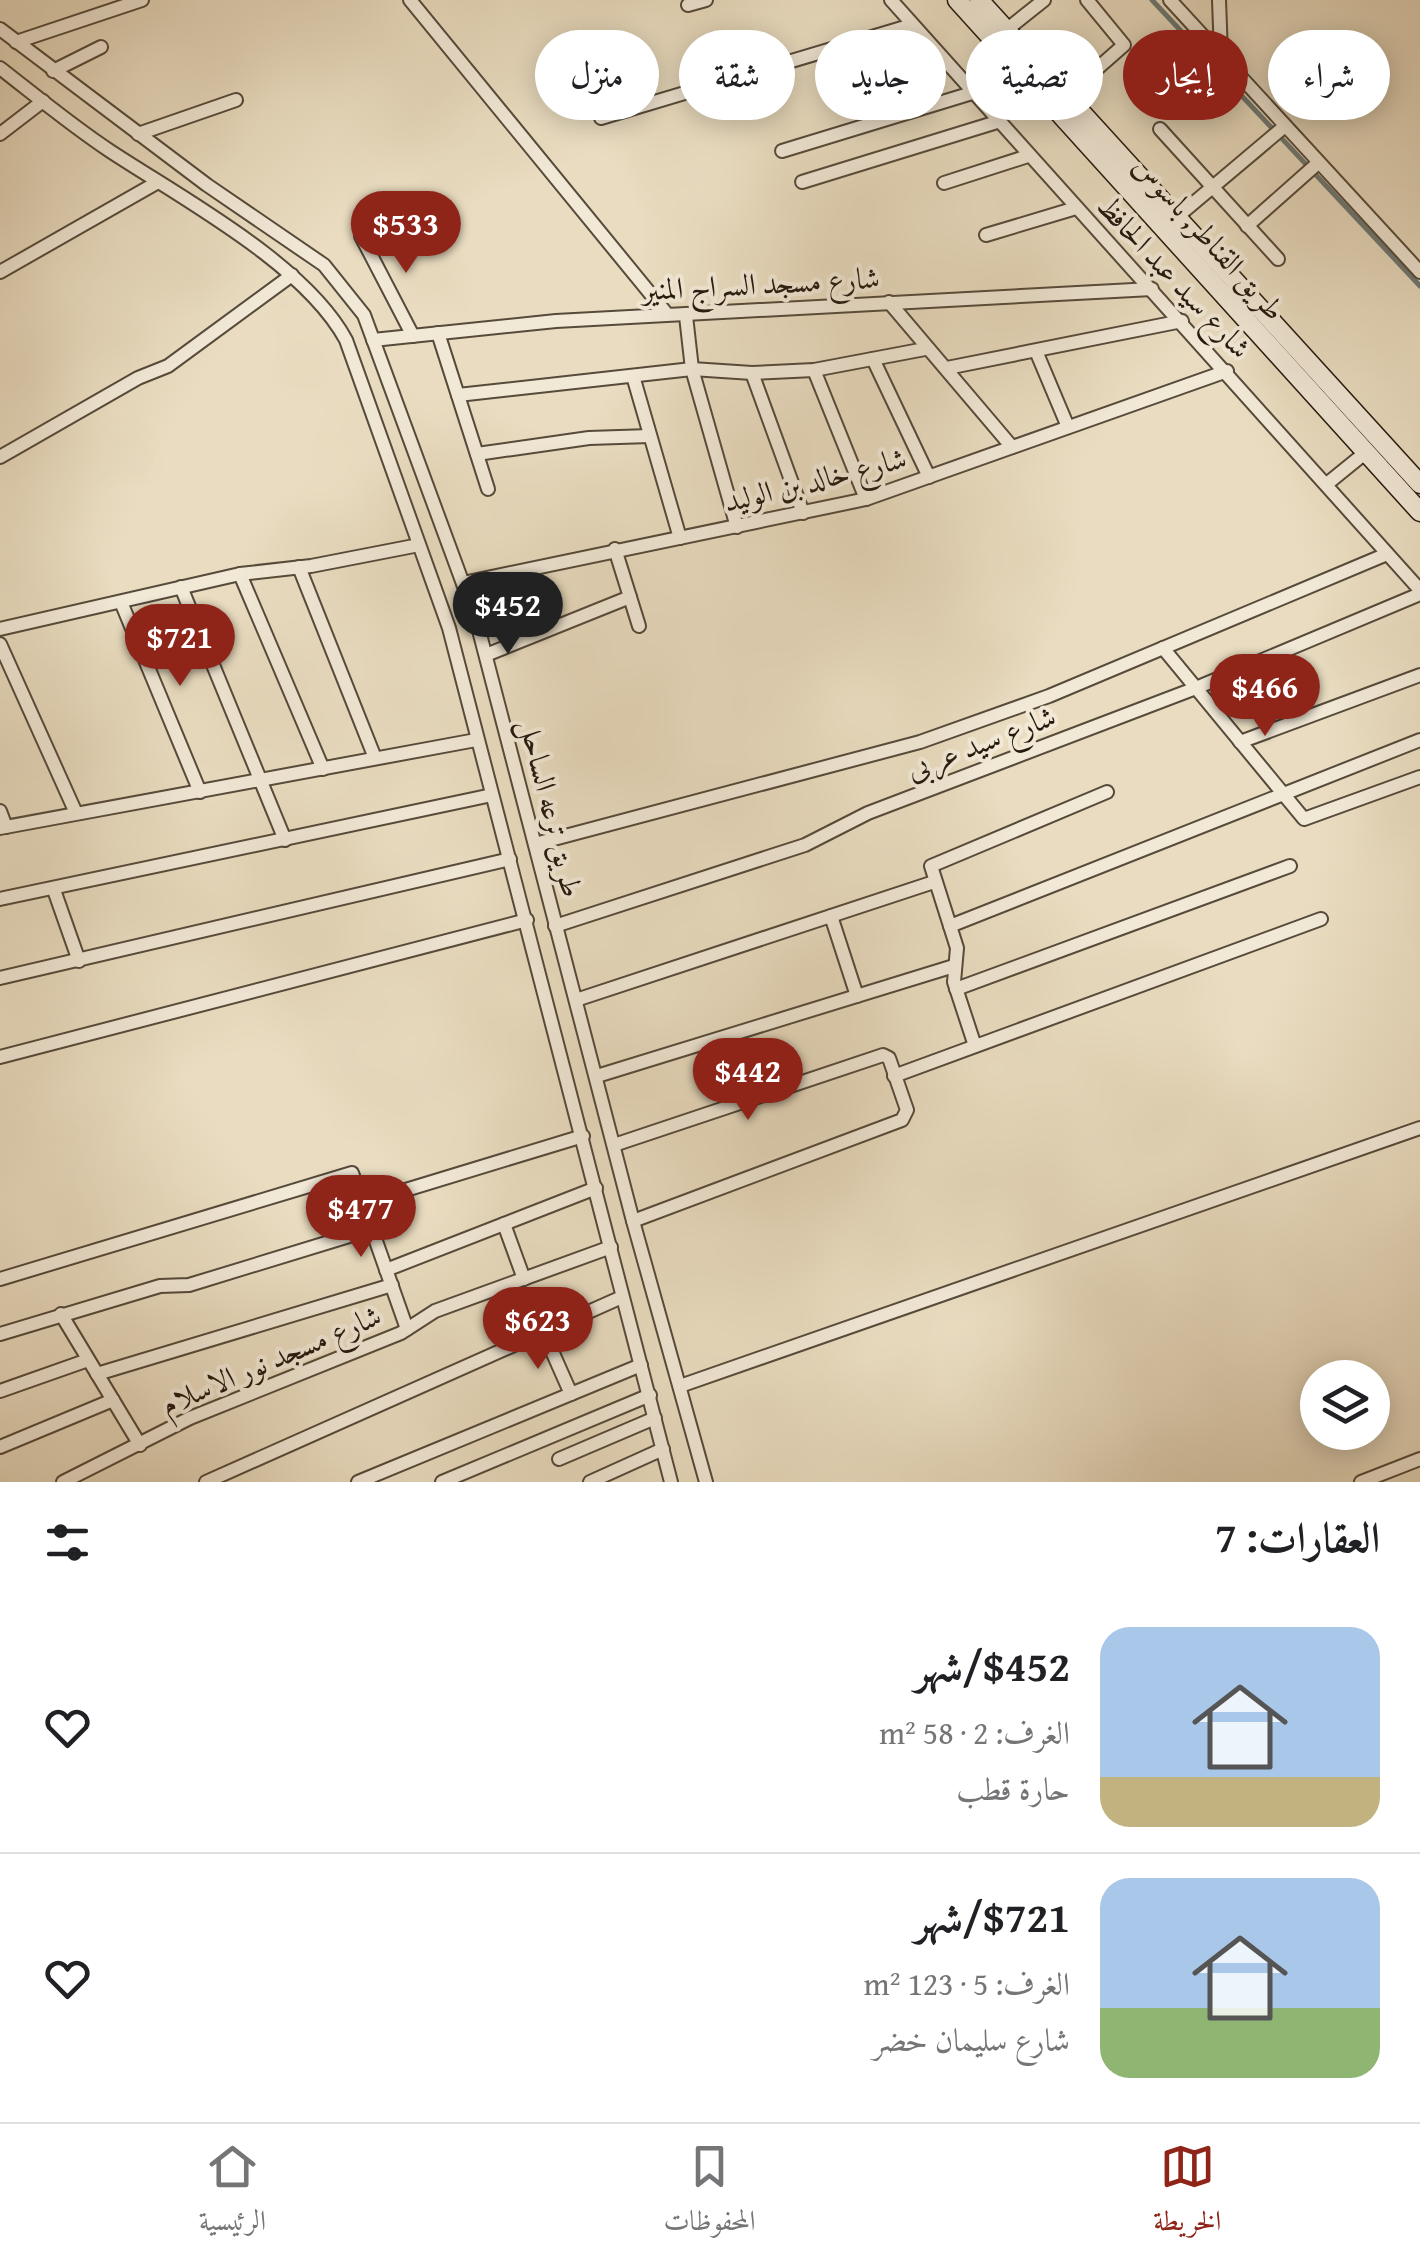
<!DOCTYPE html>
<html lang="ar">
<head>
<meta charset="utf-8">
<style>
	:root { --surface:#fff; --page:#f2f2f2; --text:#202124; --muted:#757577; --line:#e0e0e0; --accent:#8f2418 }
	body { margin:0; font-family:"Gentium Book Plus",Amiri,serif; background:var(--page); color:var(--text); direction:rtl; height:100vh; display:flex; flex-direction:column; font-size:38px; white-space:nowrap }
	* { box-sizing:border-box; margin:0 }
	p { font-size:32px; color:var(--muted) }
	.icon { flex:none; width:55px; height:55px; fill:none; stroke:currentColor; stroke-width:2; stroke-linecap:round; stroke-linejoin:round }
	.map { position:relative; height:1482px; overflow:hidden; direction:ltr }
	.panel { display:flex; flex-direction:column; background:var(--surface); flex:1 }
	.panel>* { flex:none }
	.banner { position:absolute; left:30px; top:30px; width:1360px; height:90px; direction:rtl; display:flex; gap:20px }
	.tools { position:absolute; left:1300px; top:1360px; display:grid; gap:20px }
	.tools a { display:grid; place-items:center; width:90px; height:90px; border-radius:50%; background:var(--surface); box-shadow:0 5px 25px #0003; font-size:50px }
	.price { position:absolute; translate:-50% -85px; padding:0 22px; border-radius:35px; background:var(--accent); color:#fff; font-size:32px; line-height:65px; filter:drop-shadow(0 2px 5px #0008) }
	.price::after { content:''; position:absolute; left:50%; top:60px; width:30px; height:22px; margin-left:-15px; background:inherit; clip-path:polygon(0 0,100% 0,50% 100%) }
	.price.selected { background:#222; color:#fff }
	ul { padding:0; list-style:none }
	li { display:flex; align-items:center; gap:30px; height:250px; padding:0 40px }
	li+li { border-top:2px solid var(--line) }
	li span { display:grid; place-items:center; flex:none; width:280px; height:200px; border-radius:30px; color:#555 }
	li>.icon { margin-inline-start:auto }
	span .icon { width:120px; height:120px; fill:#fffc; stroke-width:1 }
	li b { font-size:42px }
	h2 { display:flex; justify-content:space-between; align-items:center; height:120px; padding:0 40px; font-size:42px }
	.chip { padding:0 35px; border-radius:45px; background:var(--surface); box-shadow:0 5px 25px #0003; font-size:35px; line-height:90px }
	.chip.selected { background:var(--accent); color:#fff }
	.dock { display:flex; justify-content:space-around; align-items:center; height:140px; border-top:2px solid var(--line); background:var(--surface); font-size:28px; color:var(--muted) }
	.dock a { display:grid; justify-items:center; gap:5px }
	.dock .selected { color:var(--accent) }
	.map>svg:first-child { display:block }
</style>
</head>
<body>
<div class="map">
<svg width="1420" height="1482" viewBox="0 0 1420 1482">
	<rect width="100%" height="100%" fill="#e9dcc0"/>
	<filter id="stains"><feTurbulence type="fractalNoise" baseFrequency=".002" numOctaves="4"/><feColorMatrix values="0 0 0 0 .2 0 0 0 0 .09 0 0 0 0 .02 0 0 0 .5 -.17"/></filter>
	<radialGradient id="worn" r=".72"><stop offset=".6" stop-color="#630" stop-opacity="0"/><stop offset="1" stop-color="#630" stop-opacity=".3"/></radialGradient>
	<g fill="none" stroke-linecap="round" stroke-linejoin="round">
		<polyline stroke="#6c7977" stroke-width="5" points="1152,0 1420,286"/>
		<defs>
			<g id="minor">
				<polyline points="410,0 667,314"/>
				<polyline points="891,0 1420,590"/>
				<polyline points="1170,0 1420,272"/>
				<polyline points="1219,0 1221,54"/>
				<polyline points="688,5 706,0"/>
				<polyline points="0,29 207,185 324,265 364,315 476,619 633,1221 706,1482"/>
				<polyline points="1005,31 1044,0"/>
				<polyline points="16,42 142,0"/>
				<path d="M0,68C36,96 72,126 110,151C183,199 305,264 346,340L449,628L671,1482"/>
				<polyline points="53,71 101,47"/>
				<polyline points="1066,96 1124,45 1087,0"/>
				<polyline points="601,118 912,25"/>
				<polyline points="1160,129 1278,259"/>
				<polyline points="0,134 43,101"/>
				<polyline points="138,134 236,100"/>
				<polyline points="782,151 972,93"/>
				<polyline points="802,182 997,122"/>
				<polyline points="944,183 1028,156"/>
				<polyline points="1177,217 1285,126"/>
				<polyline points="1247,226 1318,163"/>
				<polyline points="986,235 1076,208"/>
				<polyline points="361,236 413,336"/>
				<polyline points="0,272 158,182"/>
				<polyline points="889,302 1012,447"/>
				<polyline points="686,316 692,369 737,527"/>
				<polyline points="438,333 488,489"/>
				<polyline points="373,340 556,321 1152,289"/>
				<polyline points="1036,351 1068,427"/>
				<polyline points="873,359 929,477"/>
				<polyline points="947,368 1182,321"/>
				<polyline points="814,370 866,499"/>
				<polyline points="752,373 803,513"/>
				<polyline points="633,376 680,538"/>
				<polyline points="458,395 692,369 752,373 814,370 925,349"/>
				<polyline points="477,454 589,438 650,436"/>
				<polyline points="0,457 138,378 168,366 292,275"/>
				<polyline points="1328,483 1365,453"/>
				<polyline points="615,549 639,626"/>
				<polyline points="299,567 375,758"/>
				<polyline points="240,574 323,769"/>
				<polyline points="463,583 866,499 1227,371"/>
				<polyline points="181,587 285,840"/>
				<polyline points="121,602 200,792"/>
				<polyline points="0,629 240,574 311,566 419,545"/>
				<polyline points="0,644 76,813"/>
				<polyline points="1163,648 1304,819 1420,777"/>
				<polyline points="486,655 630,597"/>
				<polyline points="1240,742 1420,675"/>
				<polyline points="0,811 6,827"/>
				<polyline points="0,828 476,740"/>
				<polyline points="535,844 920,742 1049,696 1387,554"/>
				<polyline points="54,890 79,961"/>
				<polyline points="0,899 492,795"/>
				<polyline points="831,916 857,996"/>
				<polyline points="555,926 805,845 868,813 1196,688 1420,594"/>
				<polyline points="950,926 1420,740"/>
				<polyline points="0,978 510,859"/>
				<polyline points="956,989 1290,866"/>
				<polyline points="576,1000 934,882"/>
				<polyline points="975,1046 954,982 957,948 931,866 1107,792"/>
				<polyline points="0,1057 527,920"/>
				<polyline points="597,1076 954,966"/>
				<polyline points="894,1076 1321,919"/>
				<polyline points="614,1145 883,1055 889,1058 907,1110 902,1120 633,1221"/>
				<polyline points="363,1203 583,1136"/>
				<polyline points="504,1224 524,1279"/>
				<polyline points="386,1270 596,1188"/>
				<polyline points="0,1279 352,1173 407,1329"/>
				<polyline points="61,1314 140,1445"/>
				<polyline points="544,1333 571,1394"/>
				<polyline points="0,1334 160,1286 189,1285 372,1229"/>
				<polyline points="97,1374 392,1285"/>
				<polyline points="680,1386 1420,1128"/>
				<polyline points="0,1391 88,1360"/>
				<polyline points="0,1447 113,1400"/>
				<polyline points="559,1459 655,1418"/>
				<polyline points="63,1482 190,1418 401,1333 435,1311 611,1247"/>
				<polyline points="206,1482 622,1297"/>
				<polyline points="358,1482 641,1365"/>
				<polyline points="442,1482 650,1395"/>
				<polyline points="590,1482 663,1449"/>
				<polyline points="1361,1482 1420,1459"/>
			</g>
			<g id="secondary">
				<polyline points="957,0 1420,512"/>
				<polyline points="979,0 1420,484"/>
			</g>
		</defs>
		<use href="#minor" stroke="#564a3a" stroke-width="16"/>
		<use href="#secondary" stroke="#25190e" stroke-width="21"/>
		<use href="#minor" stroke="#f1e8d6" stroke-width="12"/>
		<use href="#secondary" stroke="#f1e8d6" stroke-width="18"/>
	</g>
	<g text-anchor="middle" stroke-width="8" stroke-linejoin="round" paint-order="stroke">
		<g font-size="30" fill="#25190e" stroke="#f1e8d6">
			<text transform="translate(1209 238) rotate(48)" y="10">طريق القناطر, باسوس</text>
			<text transform="translate(1174 277) rotate(47)" y="10">شارع سيد عبد الحافظ</text>
			<text transform="translate(761 284) rotate(-3)" y="10">شارع مسجد السراج المنير</text>
			<text transform="translate(815 480) rotate(-14)" y="10">شارع خالد بن الوليد</text>
			<text transform="translate(981 743) rotate(-21)" y="10">شارع سيد عربى</text>
			<text transform="translate(551 808) rotate(76)" y="10">طريق ترعه الساحل</text>
			<text transform="translate(271 1360) rotate(-23)" y="10">شارع مسجد نور الاسلام</text>
		</g>
	</g>
	<rect width="100%" height="100%" filter="url(#stains)"/>
	<rect width="100%" height="100%" fill="url(#worn)"/>
</svg>
<div class="tools">
<a><svg class="icon" aria-label="layers" viewBox="0 0 24 24"><path d="M12 4l9 5-9 5-9-5zM3 14l9 5 9-5"/></svg></a>
</div>
<b class="price" style="left:406px;top:276px">$533</b>
<b class="price selected" style="left:508px;top:657px">$452</b>
<b class="price" style="left:180px;top:689px">$721</b>
<b class="price" style="left:1265px;top:739px">$466</b>
<b class="price" style="left:748px;top:1123px">$442</b>
<b class="price" style="left:361px;top:1260px">$477</b>
<b class="price" style="left:538px;top:1372px">$623</b>
<div class="banner">
<a class="chip">شراء</a>
<a class="chip selected">إيجار</a>
<a class="chip">تصفية</a>
<a class="chip">جديد</a>
<a class="chip">شقة</a>
<a class="chip">منزل</a>
</div>
</div>
<section class="panel">
<h2>العقارات: 7<svg class="icon" aria-label="filters" viewBox="0 0 24 24"><path d="M4 7h16M4 17h16"/><circle cx="9" cy="7" r="2"/><circle cx="15" cy="17" r="2"/></svg></h2>
<ul>
<li><span style="background:linear-gradient(#a9c7e8 75%,#c2b280 0)"><svg class="icon" aria-label="home" viewBox="0 0 24 24"><path d="M3 11l9-7 9 7M6 9v11h12V9"/></svg></span><div><b>$452/شهر</b><p>الغرف: 2 · 58 m²</p><p>حارة قطب</p></div><svg class="icon" aria-label="heart" viewBox="0 0 24 24"><path d="M12 20l-8-8c-3-5 5-10 8-4 3-6 11-1 8 4z"/></svg></li>
<li><span style="background:linear-gradient(#a9c7e8 65%,#8fb573 0)"><svg class="icon" aria-label="home" viewBox="0 0 24 24"><path d="M3 11l9-7 9 7M6 9v11h12V9"/></svg></span><div><b>$721/شهر</b><p>الغرف: 5 · 123 m²</p><p>شارع سليمان خضر</p></div><svg class="icon" aria-label="heart" viewBox="0 0 24 24"><path d="M12 20l-8-8c-3-5 5-10 8-4 3-6 11-1 8 4z"/></svg></li>
</ul>
</section>
<nav class="dock">
<a class="selected"><svg class="icon" aria-label="map" viewBox="0 0 24 24"><path d="M3 6l6-2 6 2 6-2v14l-6 2-6-2-6 2zM9 4v14M15 6v14"/></svg>الخريطة</a>
<a><svg class="icon" aria-label="saved" viewBox="0 0 24 24"><path d="M7 4h10v16l-5-4-5 4z"/></svg>المحفوظات</a>
<a><svg class="icon" aria-label="home" viewBox="0 0 24 24"><path d="M3 11l9-7 9 7M6 9v11h12V9"/></svg>الرئيسية</a>
</nav>
</body>
</html>
